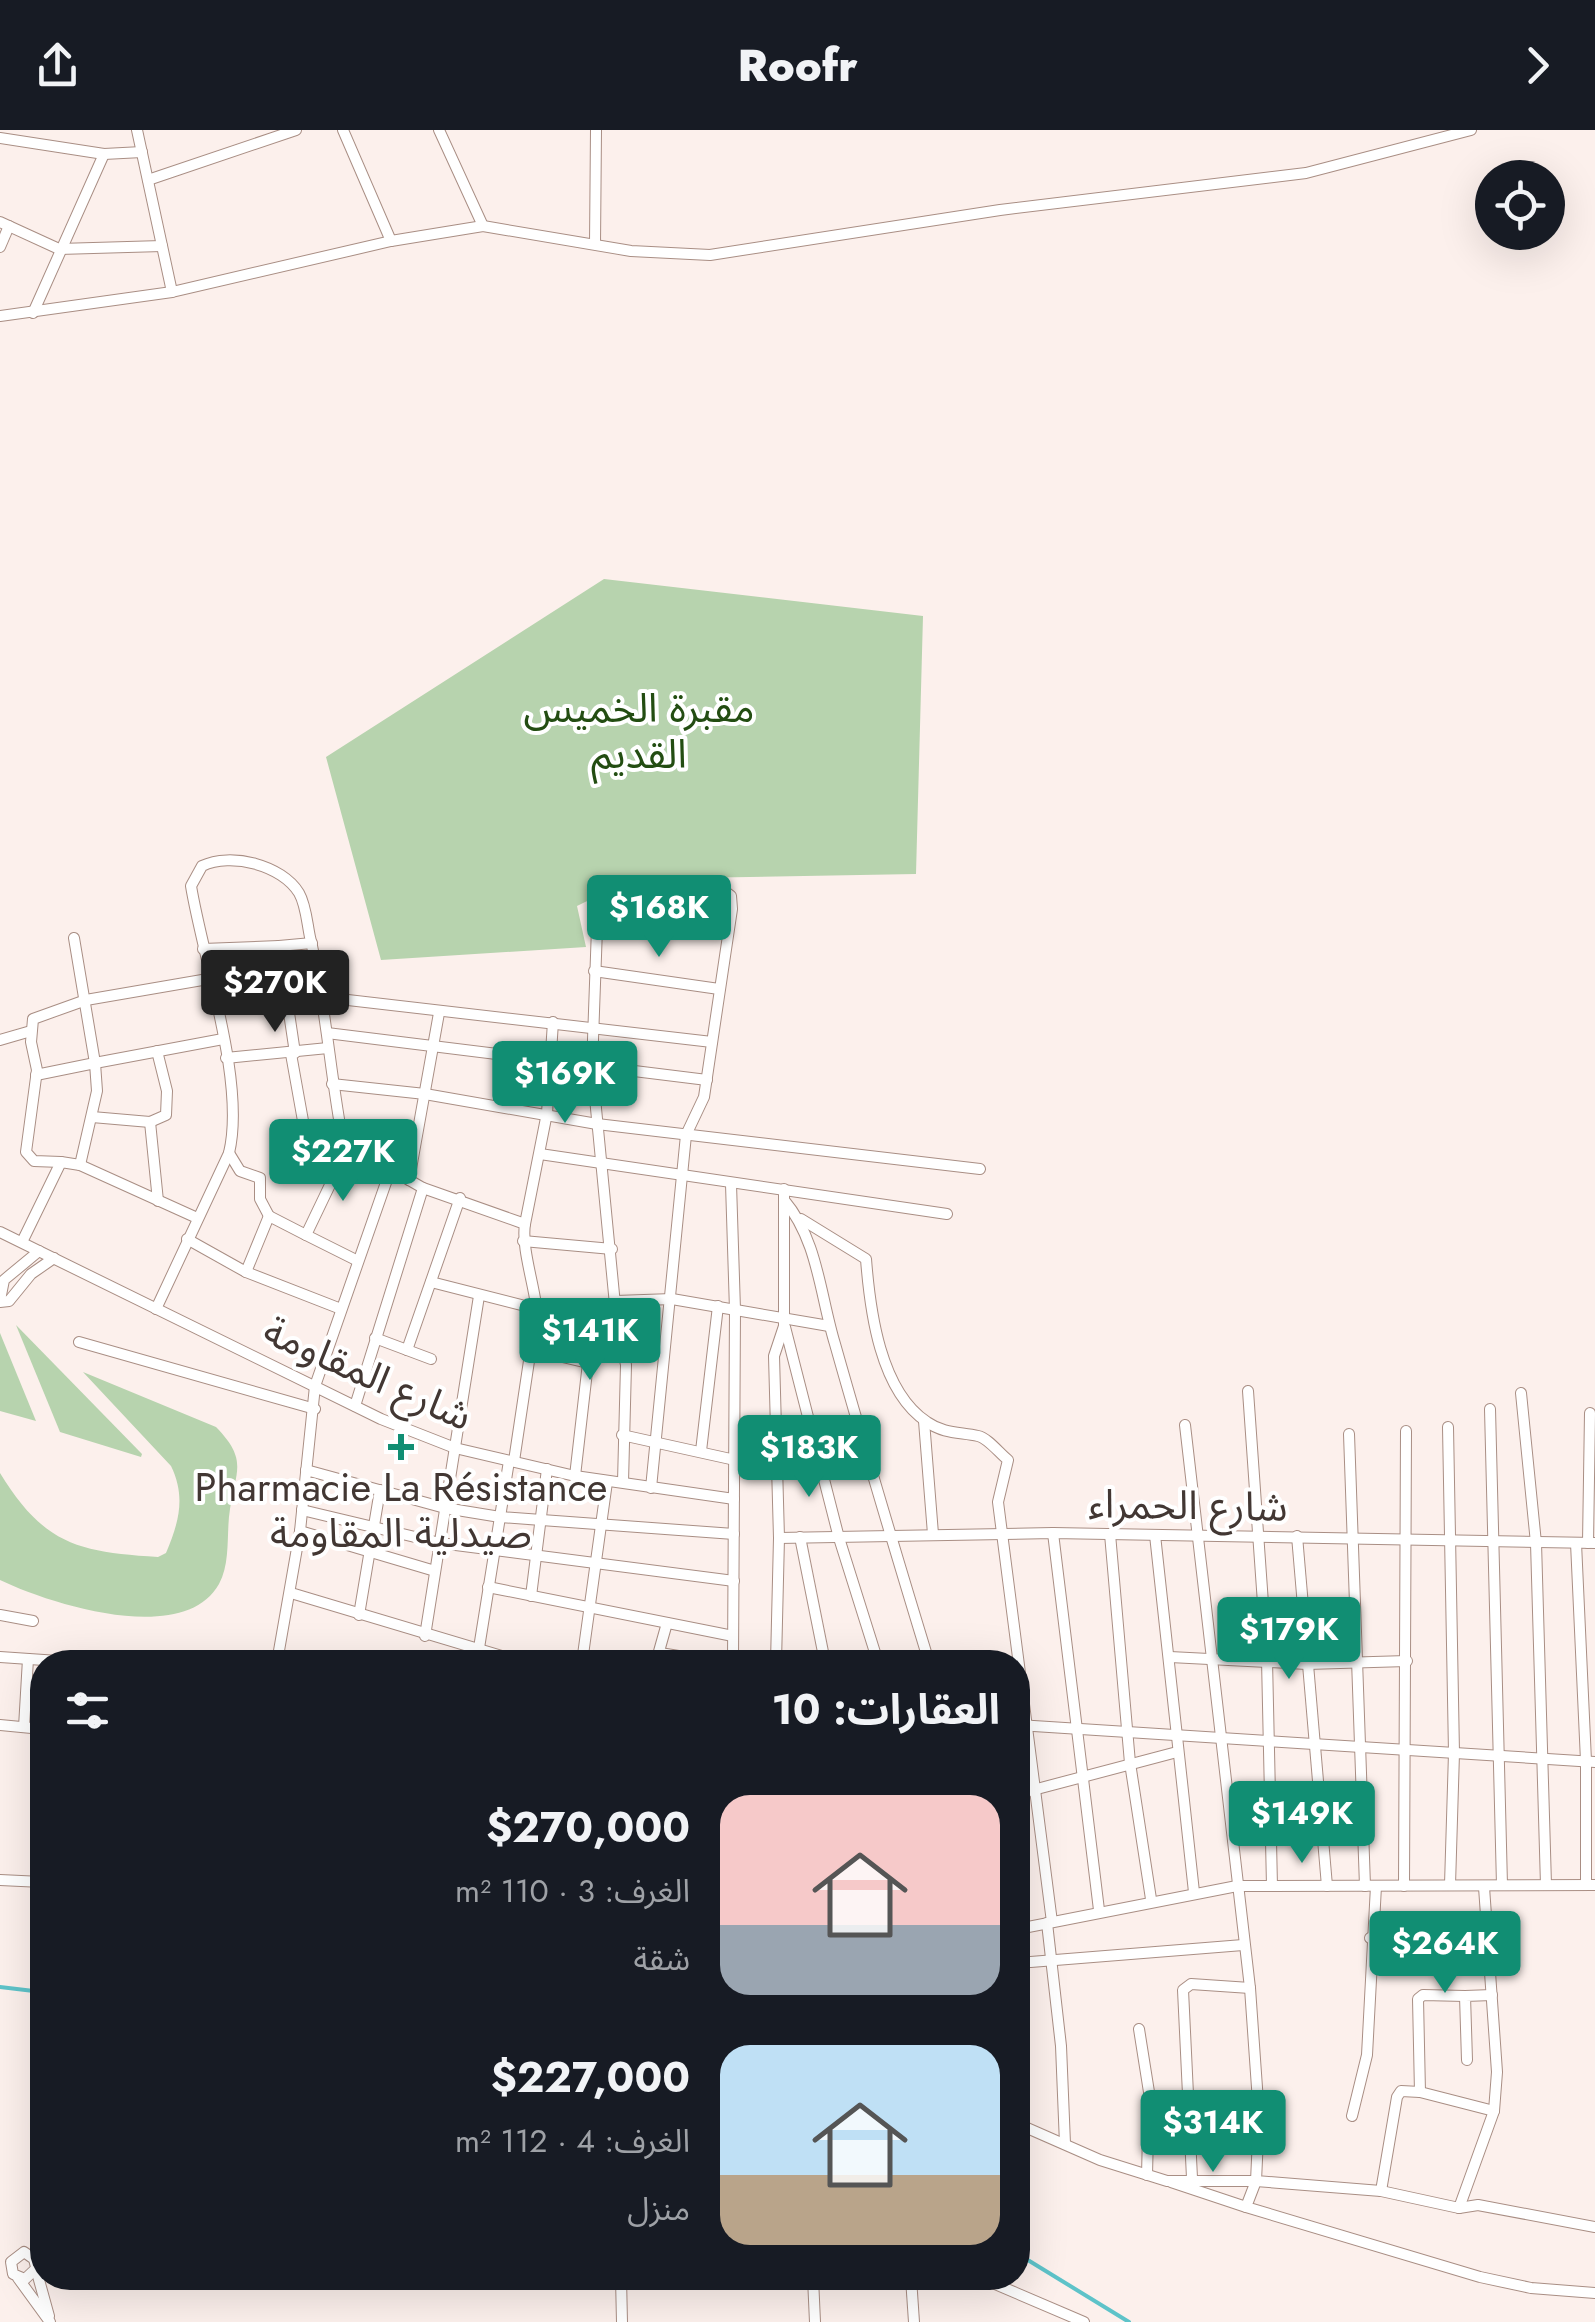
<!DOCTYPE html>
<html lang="ar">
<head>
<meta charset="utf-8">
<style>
	:root { --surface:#171b24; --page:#20242c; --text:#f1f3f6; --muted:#9ea1a6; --accent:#118e73 }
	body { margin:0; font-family:Jost,"Noto Sans Arabic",sans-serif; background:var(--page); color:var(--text); direction:rtl; height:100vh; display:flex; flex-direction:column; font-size:38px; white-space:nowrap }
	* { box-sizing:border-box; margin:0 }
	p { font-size:32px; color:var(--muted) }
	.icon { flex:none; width:55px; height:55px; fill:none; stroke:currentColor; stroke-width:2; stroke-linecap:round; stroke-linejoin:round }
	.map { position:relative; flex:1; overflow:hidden; direction:ltr }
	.drawer { position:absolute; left:30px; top:1520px; width:1000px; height:640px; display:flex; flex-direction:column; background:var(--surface); border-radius:40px; box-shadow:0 10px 40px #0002; direction:rtl }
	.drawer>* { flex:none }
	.buttons { position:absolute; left:1475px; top:30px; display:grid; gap:20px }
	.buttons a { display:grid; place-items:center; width:90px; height:90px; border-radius:50%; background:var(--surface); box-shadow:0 10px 40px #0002; font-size:50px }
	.price { position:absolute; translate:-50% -85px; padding:0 22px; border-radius:10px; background:var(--accent); color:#fff; font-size:32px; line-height:65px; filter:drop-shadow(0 2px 5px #0008) }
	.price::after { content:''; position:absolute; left:50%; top:60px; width:30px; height:22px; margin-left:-15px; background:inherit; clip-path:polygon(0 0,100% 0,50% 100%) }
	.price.active { background:#222; color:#fff }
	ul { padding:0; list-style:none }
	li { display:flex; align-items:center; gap:30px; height:250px; padding:0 30px }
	li span { display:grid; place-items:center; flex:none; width:280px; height:200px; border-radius:30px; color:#555 }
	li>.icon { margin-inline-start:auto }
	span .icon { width:120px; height:120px; fill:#fffc; stroke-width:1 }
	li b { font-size:42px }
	h2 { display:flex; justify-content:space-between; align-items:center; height:120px; padding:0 30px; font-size:42px }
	header { display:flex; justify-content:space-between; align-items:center; height:130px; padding:0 30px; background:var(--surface); font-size:45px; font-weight:800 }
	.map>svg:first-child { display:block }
</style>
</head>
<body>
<header><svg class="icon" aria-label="forward" viewBox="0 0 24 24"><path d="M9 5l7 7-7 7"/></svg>Roofr<svg class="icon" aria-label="share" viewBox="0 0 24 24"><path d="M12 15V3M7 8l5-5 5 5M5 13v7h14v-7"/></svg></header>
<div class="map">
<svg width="1595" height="2192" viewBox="0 0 1595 2192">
	<rect width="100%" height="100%" fill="#fcf0ec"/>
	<g fill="#b7d3ae">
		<polygon points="604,449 923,486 916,744 632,749 577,776 586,817 381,830 326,627"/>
		<polygon points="16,1195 142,1324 141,1327 60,1302"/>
		<polygon points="0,1203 36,1291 0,1281"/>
		<path d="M83,1242L216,1297C248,1330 236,1340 230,1379C226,1403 231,1432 219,1454C184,1517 50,1474 0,1450V1343C44,1415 79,1422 158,1427L166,1423C179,1392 186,1367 171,1336Z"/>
	</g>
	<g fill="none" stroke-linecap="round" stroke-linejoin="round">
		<g stroke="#5ec3c9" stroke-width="4">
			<polyline points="0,1857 42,1862"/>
			<polyline points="1018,2124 1129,2192"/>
		</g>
		<defs>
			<g id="minor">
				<polyline points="137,0 172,162"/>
				<polyline points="343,0 391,111"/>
				<polyline points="439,0 483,96"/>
				<polyline points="0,8 104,24 142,22"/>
				<polyline points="148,50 296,0"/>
				<polyline points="0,92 59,119 162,116"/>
				<polyline points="595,114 596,0"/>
				<polyline points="0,117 9,96"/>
				<polyline points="33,183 104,24"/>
				<polyline points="0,186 172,162 391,111 483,96 631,121 710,125 1000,80 1306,43 1471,0"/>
				<polyline points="74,808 95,933 223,909"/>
				<polyline points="203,819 279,816"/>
				<polyline points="594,841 719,859"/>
				<polyline points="322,867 712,912"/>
				<polyline points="327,903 707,950"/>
				<polyline points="0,910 31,901"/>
				<polyline points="295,923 279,816 312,813"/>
				<path d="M291,924L305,1002L311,1007L365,1015L381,1034L423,1058L525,1094C519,1132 555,1200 529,1231L514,1331"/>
				<polyline points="226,928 328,918"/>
				<polyline points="36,945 95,933 97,961 80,1035"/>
				<polyline points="332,954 425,964 597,994 980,1039"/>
				<polyline points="92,987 150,992 166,985 167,961 157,921"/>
				<polyline points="150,992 158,1071"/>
				<polyline points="351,1011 306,1105 356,1130"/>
				<polyline points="229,1023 240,1041 260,1048 260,1069 269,1086"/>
				<polyline points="540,1024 947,1084"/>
				<polyline points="61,1032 34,1031 26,1022 37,940 31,912 33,889 86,870 208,849"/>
				<polyline points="409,1050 439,883"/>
				<polyline points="731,1054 735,1180 733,1532"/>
				<path d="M784,1070C818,1110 820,1165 835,1214C865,1320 897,1427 929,1532"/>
				<path d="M801,1089L866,1129C870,1181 880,1261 927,1292C944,1304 960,1302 978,1306C988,1308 1000,1324 1008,1330L998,1372L1052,1792"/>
				<polyline points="525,1094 547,983 553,892"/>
				<polyline points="0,1102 381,1289 455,1318 575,1346 734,1369"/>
				<polyline points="187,1109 246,1142 341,1179"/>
				<polyline points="523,1111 612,1119"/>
				<polyline points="22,1112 61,1032 80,1035 195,1087"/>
				<polyline points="246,1142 269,1086 306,1105"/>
				<polyline points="431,1152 537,1179"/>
				<polyline points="0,1170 4,1150 39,1121"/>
				<polyline points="616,1171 672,1169 829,1196"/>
				<polyline points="0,1172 9,1171 31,1144 54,1128"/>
				<path d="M156,1179L229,1023C246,953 203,829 191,756L202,736C231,722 282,735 299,763C306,775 307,793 310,807C326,875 330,944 343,1012"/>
				<polyline points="785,1197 839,1408 878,1532"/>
				<polyline points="375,1208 431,1229"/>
				<polyline points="79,1212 315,1279"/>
				<polyline points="407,1220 460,1068"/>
				<polyline points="537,1221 588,1233 621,1201"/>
				<polyline points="1248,1261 1267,1530 1272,1756"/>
				<polyline points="1521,1263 1536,1413 1546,1755"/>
				<polyline points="355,1276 423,1058"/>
				<polyline points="1490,1279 1502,1755"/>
				<polyline points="924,1291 933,1404"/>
				<polyline points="1185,1295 1250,1858 1259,1986 1256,2051 1381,2061 1459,2078 1478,2075 1595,2097"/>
				<polyline points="1448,1297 1454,1623 1450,1755"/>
				<polyline points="1349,1304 1365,1756"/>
				<polyline points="622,1305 735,1330"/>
				<polyline points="701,1321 718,1176"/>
				<polyline points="306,1340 445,1378 500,1387 734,1404"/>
				<polyline points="575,1346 588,1233"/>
				<path d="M623,1352L626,1235L616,1185L592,937L597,798C611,757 686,760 722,759L731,766L732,779L704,967L686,1005L651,1358"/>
				<polyline points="302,1380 440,1413 734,1451"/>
				<polyline points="300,1401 435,1441"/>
				<polyline points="1053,1403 1099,1780"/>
				<polyline points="1110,1404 1130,1633 1151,1769"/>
				<polyline points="1155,1405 1194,1762"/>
				<polyline points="1297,1406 1327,1756"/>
				<polyline points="800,1407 825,1532"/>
				<polyline points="779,1408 1053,1403 1595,1413"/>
				<polyline points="1576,1413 1586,1631 1586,1755"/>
				<polyline points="1588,1413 1590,1283"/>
				<polyline points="488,1457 733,1506"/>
				<polyline points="291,1463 522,1532"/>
				<polyline points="531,1466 547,1339"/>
				<polyline points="0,1485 33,1491"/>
				<polyline points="359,1485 380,1360"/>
				<polyline points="425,1506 479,1166"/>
				<polyline points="479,1518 509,1331"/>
				<polyline points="660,1523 715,1532"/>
				<polyline points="0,1527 73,1532"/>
				<polyline points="1170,1527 1307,1534 1407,1531"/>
				<polyline points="277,1532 300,1401 315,1256 390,1041"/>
				<polyline points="582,1532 607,1352"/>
				<polyline points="656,1532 667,1493"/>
				<polyline points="776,1532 779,1408 774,1226 784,1196 784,1059"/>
				<polyline points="0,1595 42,1599"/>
				<polyline points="1018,1595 1595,1632"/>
				<polyline points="24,1597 28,1529"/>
				<polyline points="1018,1664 1177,1622"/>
				<polyline points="0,1750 42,1752"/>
				<polyline points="1404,1756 1406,1301"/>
				<polyline points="1047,1793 1061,1916 1065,2014"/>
				<polyline points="1018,1799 1237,1756 1595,1755"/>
				<polyline points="1370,1808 1488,1823"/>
				<polyline points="1018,1833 1243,1815"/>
				<polyline points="1139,1899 1149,1962 1147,2045"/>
				<polyline points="1467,1930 1465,1866 1492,1865"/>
				<polyline points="1420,1962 1494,1981"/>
				<polyline points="1352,1986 1367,1925 1376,1756"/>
				<polyline points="1018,1994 1100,2030 1167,2051 1256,2051 1246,2077 1480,2147 1531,2158 1595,2163"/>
				<polyline points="1192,2048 1183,1860 1191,1854 1250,1858"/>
				<polyline points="1171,2052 1246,2077"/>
				<polyline points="1381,2061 1397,1967 1401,1961 1420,1962 1418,1869 1423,1865 1465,1866"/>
				<polyline points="1459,2078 1494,1981 1497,1942 1484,1757"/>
				<polyline points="36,2137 34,2129 24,2122 11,2132 13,2144 25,2149 42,2133"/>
				<polyline points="36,2139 49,2186"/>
				<polyline points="18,2148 50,2192"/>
				<polyline points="621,2148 622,2192"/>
				<polyline points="813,2148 815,2192"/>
				<polyline points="911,2148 914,2192"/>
				<polyline points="981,2148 1084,2192"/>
			</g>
		</defs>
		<use href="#minor" stroke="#a98e84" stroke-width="12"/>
		<use href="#minor" stroke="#fff" stroke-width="10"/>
	</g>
	<path fill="#118e73" stroke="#fff" stroke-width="4" d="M396 1302h10v10h10v10h-10v10h-10v-10h-10v-10h10z"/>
	<g text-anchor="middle" stroke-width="8" stroke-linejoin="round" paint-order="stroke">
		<g font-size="40" fill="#234d12" stroke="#fff">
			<text x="639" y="592">مقبرة الخميس<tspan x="639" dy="46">القديم</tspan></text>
		</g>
		<g font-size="40" fill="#423733" stroke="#fff">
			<text transform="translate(368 1243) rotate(24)" y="14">شارع المقاومة</text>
			<text transform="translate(1188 1375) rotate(1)" y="14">شارع الحمراء</text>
		</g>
		<g font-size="40" fill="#423733" stroke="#fff">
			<text x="401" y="1371">Pharmacie La Résistance<tspan x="401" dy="46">صيدلية المقاومة</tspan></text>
		</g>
	</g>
</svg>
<div class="buttons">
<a><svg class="icon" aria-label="locate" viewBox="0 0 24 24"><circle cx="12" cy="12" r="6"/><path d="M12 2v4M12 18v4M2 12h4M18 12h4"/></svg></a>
</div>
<b class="price" style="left:659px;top:830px">$168K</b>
<b class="price active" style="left:275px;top:905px">$270K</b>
<b class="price" style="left:565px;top:996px">$169K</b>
<b class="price" style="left:343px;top:1074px">$227K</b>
<b class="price" style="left:590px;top:1253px">$141K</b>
<b class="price" style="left:809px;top:1370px">$183K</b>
<b class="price" style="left:1289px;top:1552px">$179K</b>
<b class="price" style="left:1302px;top:1736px">$149K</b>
<b class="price" style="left:1445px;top:1866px">$264K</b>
<b class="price" style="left:1213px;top:2045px">$314K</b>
<section class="drawer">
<h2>العقارات: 10<svg class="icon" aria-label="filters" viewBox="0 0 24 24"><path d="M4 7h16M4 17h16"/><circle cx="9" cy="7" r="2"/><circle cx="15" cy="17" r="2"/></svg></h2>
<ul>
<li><span style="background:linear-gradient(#f6c9c9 65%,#9aa5b1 0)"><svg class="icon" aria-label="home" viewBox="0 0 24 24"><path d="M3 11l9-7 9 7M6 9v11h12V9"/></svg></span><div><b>$270,000</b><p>الغرف: 3 · 110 m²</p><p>شقة</p></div></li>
<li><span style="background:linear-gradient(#bfe0f5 65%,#b9a48a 0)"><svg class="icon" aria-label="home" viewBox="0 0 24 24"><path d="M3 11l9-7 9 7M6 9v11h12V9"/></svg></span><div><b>$227,000</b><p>الغرف: 4 · 112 m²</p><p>منزل</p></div></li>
</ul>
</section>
</div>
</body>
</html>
